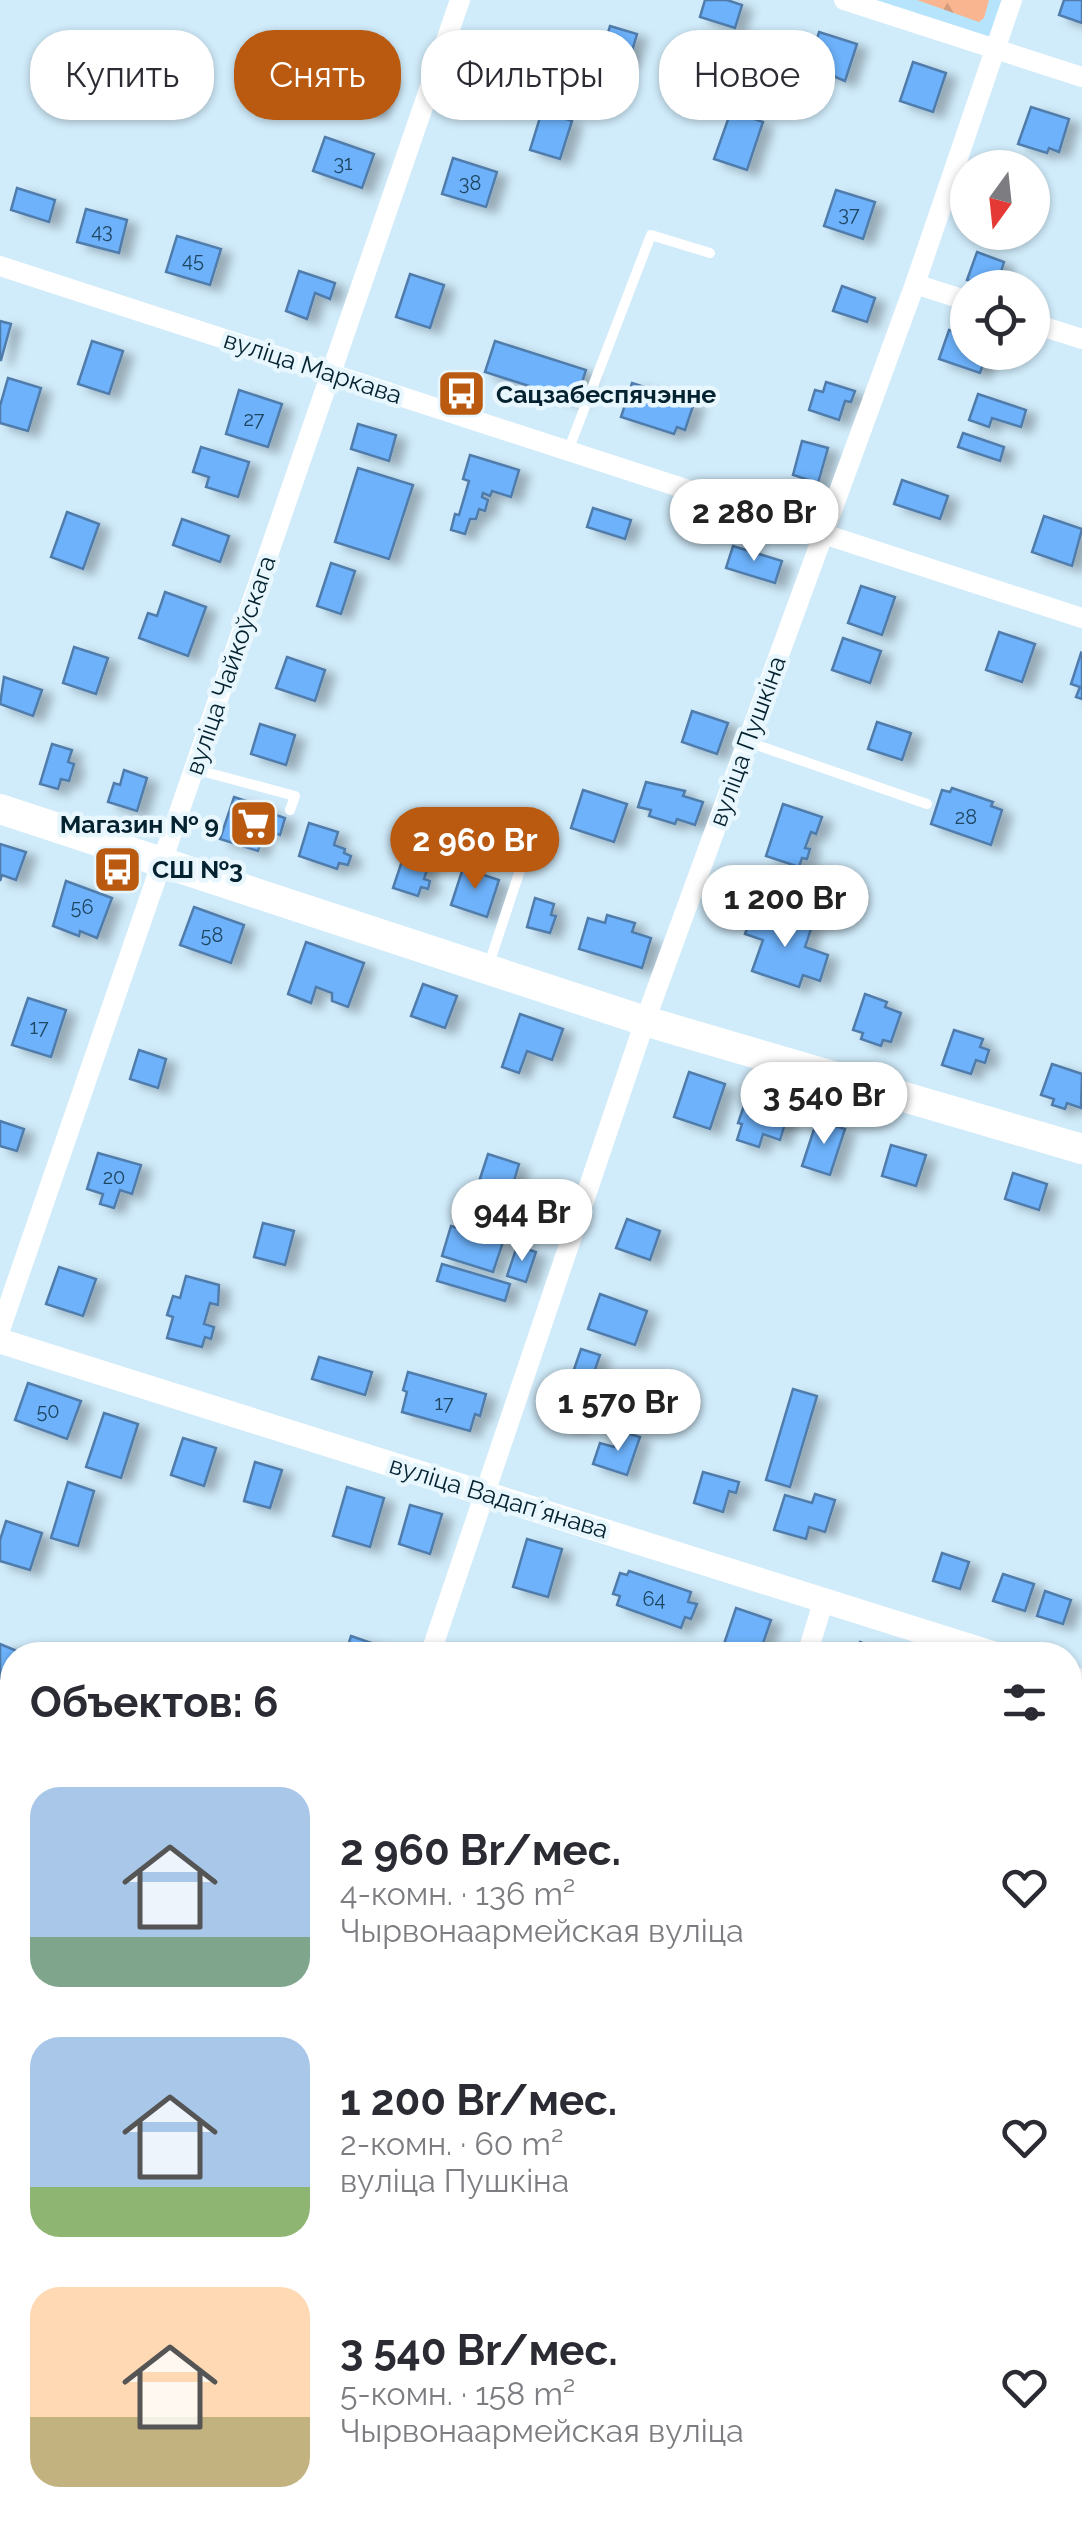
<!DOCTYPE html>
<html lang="ru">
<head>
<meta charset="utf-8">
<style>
	:root { --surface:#fff; --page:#f7f7f7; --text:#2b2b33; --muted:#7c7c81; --accent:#b95a10 }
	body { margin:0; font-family:Raleway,sans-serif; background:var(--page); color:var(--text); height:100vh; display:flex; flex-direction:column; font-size:38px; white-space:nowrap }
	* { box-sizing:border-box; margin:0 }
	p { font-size:32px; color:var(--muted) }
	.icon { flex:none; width:55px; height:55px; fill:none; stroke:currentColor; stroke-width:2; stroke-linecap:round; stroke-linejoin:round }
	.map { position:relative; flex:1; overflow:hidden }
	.details { position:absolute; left:0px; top:1642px; width:1082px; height:892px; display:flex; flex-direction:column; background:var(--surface); border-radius:40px 40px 0 0; box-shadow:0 2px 8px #0004 }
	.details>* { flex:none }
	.top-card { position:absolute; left:30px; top:30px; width:1022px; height:90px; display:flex; gap:20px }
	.needle { width:65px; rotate:195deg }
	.tools { position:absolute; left:950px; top:150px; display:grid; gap:20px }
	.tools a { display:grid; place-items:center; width:100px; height:100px; border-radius:50%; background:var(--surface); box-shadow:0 2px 8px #0004; font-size:50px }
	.price { position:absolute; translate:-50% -85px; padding:0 22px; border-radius:35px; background:#fff; color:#222; font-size:32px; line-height:65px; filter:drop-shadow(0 2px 5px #0008) }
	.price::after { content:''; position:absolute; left:50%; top:60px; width:30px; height:22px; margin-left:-15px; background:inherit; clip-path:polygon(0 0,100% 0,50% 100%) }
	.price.current { background:var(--accent); color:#fff }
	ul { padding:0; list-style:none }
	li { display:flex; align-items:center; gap:30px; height:250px; padding:0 30px }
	li span { display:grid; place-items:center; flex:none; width:280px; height:200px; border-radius:30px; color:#555 }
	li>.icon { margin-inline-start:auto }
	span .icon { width:120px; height:120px; fill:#fffc; stroke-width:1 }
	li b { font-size:42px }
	h2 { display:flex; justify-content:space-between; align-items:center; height:120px; padding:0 30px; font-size:42px }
	.chip { padding:0 35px; border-radius:40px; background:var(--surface); box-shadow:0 2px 8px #0004; font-size:35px; line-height:90px }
	.chip.current { background:var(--accent); color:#fff }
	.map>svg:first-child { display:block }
</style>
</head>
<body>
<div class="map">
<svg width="1082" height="2534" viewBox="0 0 1082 2534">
	<defs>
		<pattern id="forest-firs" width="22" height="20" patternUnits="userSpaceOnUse" patternTransform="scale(2.5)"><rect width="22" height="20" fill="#f8b58f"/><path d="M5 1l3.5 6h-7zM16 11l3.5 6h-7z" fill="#d39b7c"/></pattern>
		<pattern id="cemetery-stones" width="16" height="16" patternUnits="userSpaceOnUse" patternTransform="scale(2.5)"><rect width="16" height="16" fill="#f8b58f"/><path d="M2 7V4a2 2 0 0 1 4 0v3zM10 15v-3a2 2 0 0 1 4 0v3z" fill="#d39b7c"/></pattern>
		<filter id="shadow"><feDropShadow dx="10" dy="5.5" stdDeviation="5" flood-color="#0004"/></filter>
	</defs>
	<rect width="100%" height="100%" fill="#d0ebfa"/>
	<g fill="#b6e4fc">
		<polygon points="870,0 1006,0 992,41"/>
		<polygon points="1082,1993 1082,2156 1070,2152 1070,2026"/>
	</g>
	<polygon fill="url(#forest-firs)" points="917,0 989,0 984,18 979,22"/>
	<polygon fill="url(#cemetery-stones)" points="0,2400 12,2404 12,2522 396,2522 401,2534 0,2534"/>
	<g fill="#6db2fb" stroke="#507cab" stroke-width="2.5" filter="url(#shadow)">
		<polygon points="705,0 727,0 742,5 735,28 700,17"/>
		<polygon points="1064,0 1082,0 1082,23 1059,15"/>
		<polygon points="610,26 637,34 629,61 602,53"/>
		<polygon points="819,32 857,44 845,81 809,66"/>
		<polygon points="490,58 529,70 517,108 478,95"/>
		<polygon points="913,62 946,73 933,112 900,101"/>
		<polygon points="358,67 388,78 376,113 346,103"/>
		<polygon points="1031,107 1069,119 1059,152 1049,148 1047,153 1018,144"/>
		<polygon points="542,111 572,121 560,159 530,150"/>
		<polygon points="731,111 763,122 747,170 714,159"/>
		<polygon points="325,137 374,154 362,188 313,171"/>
		<polygon points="453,158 497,172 486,207 442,194"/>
		<polygon points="17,188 55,200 49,222 11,210"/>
		<polygon points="836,190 875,202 863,239 824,226"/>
		<polygon points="86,209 127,220 119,253 77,242"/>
		<polygon points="177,236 221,249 210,285 166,272"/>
		<polygon points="977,252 1004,262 996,288 967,280"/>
		<polygon points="299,271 335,283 330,299 315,293 307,319 286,311"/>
		<polygon points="410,274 444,285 430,328 396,317"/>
		<polygon points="842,286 875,298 867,322 833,311"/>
		<polygon points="0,321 11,324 1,360 0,360"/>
		<polygon points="949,330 968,336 968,352 987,352 980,373 939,359"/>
		<polygon points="92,341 123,351 109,394 78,384"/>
		<polygon points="495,341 586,370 576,401 485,372"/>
		<polygon points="8,378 41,388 28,431 0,423 0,406"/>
		<polygon points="826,382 855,391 851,402 845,401 839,420 809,410 815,390 823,392"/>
		<polygon points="632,383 694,403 685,430 677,427 674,434 621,417"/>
		<polygon points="239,390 282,404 268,447 226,434"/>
		<polygon points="978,394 1026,410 1021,427 992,418 989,427 969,420"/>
		<polygon points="358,424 396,435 389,461 351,449"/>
		<polygon points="963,433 1004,447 1000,461 958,447"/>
		<polygon points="802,441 828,448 818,483 793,475"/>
		<polygon points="201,447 249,462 238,497 206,487 209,477 193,472"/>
		<polygon points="470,455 519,470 511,497 492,491 490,496 483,493 482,497 488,500 485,511 479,509 476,519 470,519 465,534 451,530 455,514 459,515 469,481 463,479"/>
		<polygon points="358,468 413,485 389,559 335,542"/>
		<polygon points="902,480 948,496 940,519 894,504"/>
		<polygon points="593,508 631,520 625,539 587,527"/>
		<polygon points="67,512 99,524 83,569 51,557"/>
		<polygon points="1044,516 1082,529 1072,566 1032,552"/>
		<polygon points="182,519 229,536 220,562 173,545"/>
		<polygon points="733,546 782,561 775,583 726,568"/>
		<polygon points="331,563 355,571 341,614 317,606"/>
		<polygon points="861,586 895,597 882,635 848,623"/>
		<polygon points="165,592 206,607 188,656 139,638 148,613 157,616"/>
		<polygon points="999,632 1035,644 1022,682 986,670"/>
		<polygon points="843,638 881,651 870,683 832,670"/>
		<polygon points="74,647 108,658 96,694 63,683"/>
		<polygon points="1081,653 1082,654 1082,699 1076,697 1080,687 1071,684"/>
		<polygon points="287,657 325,670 315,701 276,688"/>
		<polygon points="4,677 42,690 33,716 0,704"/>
		<polygon points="692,711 728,723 717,754 682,742"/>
		<polygon points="877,722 911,733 902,760 868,749"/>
		<polygon points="260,724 295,735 286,765 251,754"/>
		<polygon points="52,744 72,750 68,762 74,764 69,781 61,779 58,789 40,784"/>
		<polygon points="124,770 147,778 137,811 108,802 114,783 120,785"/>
		<polygon points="646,782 685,791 683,796 703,802 695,825 677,819 675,824 649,816 651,810 638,807"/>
		<polygon points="952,788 993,802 991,806 1002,810 991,845 931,824 942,790 950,792"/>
		<polygon points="583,790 627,804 614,842 571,828"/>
		<polygon points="234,797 268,808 267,812 285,818 280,835 265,830 258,851 220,839"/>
		<polygon points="783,804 822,817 816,834 811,832 805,848 810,849 807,859 802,858 799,867 766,856"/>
		<polygon points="309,823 338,832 334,845 345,849 344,853 351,856 348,865 339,863 337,869 299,856"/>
		<polygon points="0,844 26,852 16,880 2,875 0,881"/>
		<polygon points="404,855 429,864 424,879 430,881 428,889 421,887 418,896 393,888"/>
		<polygon points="463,868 499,880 487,917 451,905"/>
		<polygon points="66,881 112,898 97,938 80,931 79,936 53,926"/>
		<polygon points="535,898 554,904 551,915 556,916 550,933 527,927"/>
		<polygon points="194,907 244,925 231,963 180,945"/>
		<polygon points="753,912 777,920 779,914 812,926 805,947 828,955 820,981 803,975 799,987 752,971 763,940 745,934"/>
		<polygon points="607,915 635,923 632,932 651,938 642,968 579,949 588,918 605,923"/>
		<polygon points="306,942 364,963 348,1007 332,1001 332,993 316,987 311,1003 288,994"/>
		<polygon points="423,984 457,996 445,1028 411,1016"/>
		<polygon points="865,994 887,1002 885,1007 901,1013 891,1042 883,1040 881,1046 861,1039 863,1033 853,1030"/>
		<polygon points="28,998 66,1010 51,1057 12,1045"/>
		<polygon points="520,1014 563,1029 552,1060 527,1051 519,1073 502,1067"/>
		<polygon points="954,1030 983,1039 980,1047 989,1050 985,1063 976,1060 971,1074 942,1065"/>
		<polygon points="139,1050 166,1059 158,1088 130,1079"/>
		<polygon points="1052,1064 1082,1074 1081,1108 1067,1103 1065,1109 1052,1105 1054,1099 1041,1095"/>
		<polygon points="689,1072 725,1084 710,1129 674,1117"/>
		<polygon points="749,1091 791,1104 780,1140 763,1134 759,1147 737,1140 742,1124 738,1123"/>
		<polygon points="817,1120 845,1129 830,1175 802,1166"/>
		<polygon points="0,1121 24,1129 17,1151 0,1146"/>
		<polygon points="891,1145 926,1155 916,1186 882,1176"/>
		<polygon points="98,1153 141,1165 132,1194 120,1190 114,1208 100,1204 103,1194 87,1189"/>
		<polygon points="488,1154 519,1164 506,1207 474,1197"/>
		<polygon points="1013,1173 1047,1184 1039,1210 1005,1199"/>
		<polygon points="627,1219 660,1231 650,1260 616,1248"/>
		<polygon points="263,1223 294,1231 285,1265 254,1257"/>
		<polygon points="451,1226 503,1242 493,1272 442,1256"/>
		<polygon points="517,1246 536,1252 526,1282 507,1276"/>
		<polygon points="442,1264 510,1284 505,1301 437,1281"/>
		<polygon points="59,1267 96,1279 83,1316 46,1304"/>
		<polygon points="186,1276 219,1285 218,1305 210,1303 204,1324 214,1327 211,1339 205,1337 202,1347 167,1338 173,1317 167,1315 173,1296 180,1298"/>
		<polygon points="600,1294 647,1311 635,1345 588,1329"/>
		<polygon points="581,1349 600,1355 576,1426 557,1419"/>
		<polygon points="319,1357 372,1372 365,1395 312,1379"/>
		<polygon points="408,1372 486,1394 480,1416 475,1414 470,1431 402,1412 407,1392 403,1390"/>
		<polygon points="28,1383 81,1401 67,1439 15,1420"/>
		<polygon points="793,1389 817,1396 790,1487 766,1480"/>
		<polygon points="104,1413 138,1424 121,1478 86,1467"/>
		<polygon points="620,1431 640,1437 627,1475 593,1464 600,1443 614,1447"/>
		<polygon points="183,1438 216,1448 204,1486 171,1475"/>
		<polygon points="255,1462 282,1470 270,1508 244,1501"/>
		<polygon points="703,1472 739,1482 736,1493 729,1491 723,1512 694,1503"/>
		<polygon points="68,1482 94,1491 78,1546 51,1538"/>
		<polygon points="347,1487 384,1498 370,1547 333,1536"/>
		<polygon points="815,1494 835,1500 825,1532 809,1527 806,1539 774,1530 785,1495 812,1503"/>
		<polygon points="410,1505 442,1514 430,1554 399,1544"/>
		<polygon points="6,1521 42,1533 30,1570 0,1561 0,1540"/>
		<polygon points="527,1539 562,1549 548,1597 513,1587"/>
		<polygon points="942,1553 969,1562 960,1589 933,1581"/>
		<polygon points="629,1571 691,1592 688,1602 697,1604 691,1619 685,1617 681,1628 617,1605 620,1596 613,1594 620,1573 627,1575"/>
		<polygon points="1003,1574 1034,1584 1025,1611 993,1601"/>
		<polygon points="1045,1591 1071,1600 1063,1624 1037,1616"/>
		<polygon points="736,1608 771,1620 759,1655 724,1644"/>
		<polygon points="351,1636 383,1647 381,1655 345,1655"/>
		<polygon points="860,1642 878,1649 896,1655 855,1655"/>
		<polygon points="0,1644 22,1653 12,1655 11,1683 0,1678"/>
		<polygon points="1070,1711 1082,1715 1082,1741 1070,1736"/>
		<polygon points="12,2263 12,2303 2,2300"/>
		<polygon points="1070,2295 1082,2298 1082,2315 1070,2312"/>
		<polygon points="1082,2443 1082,2534 1067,2534 1080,2492 1070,2489 1070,2482"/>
		<polygon points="1070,2489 1080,2492 1067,2534 988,2534 972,2529 974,2522 1070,2522"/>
		<polygon points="718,2522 761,2522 758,2534 715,2531"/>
	</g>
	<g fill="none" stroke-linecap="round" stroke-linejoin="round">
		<g stroke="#fff" stroke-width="10">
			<polyline points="568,451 651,235 710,253"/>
			<polyline points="748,742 927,804"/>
			<polyline points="194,769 295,796 290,810"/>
			<polyline points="489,964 529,843"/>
			<polyline points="74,2522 76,2534"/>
			<polyline points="614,2534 617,2522"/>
		</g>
		<g stroke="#fff" stroke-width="20">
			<polyline points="844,0 1082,77"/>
			<polyline points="0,266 1082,618"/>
			<polyline points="915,284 968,301"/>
			<polyline points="1032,323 1082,339"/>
			<polyline points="0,1330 460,0"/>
			<polyline points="430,1655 645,1021 915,284 1012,0"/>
			<polyline points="807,1655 824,1599"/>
			<polyline points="0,1885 12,1889"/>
			<polyline points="1070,2203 1082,2207"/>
		</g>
		<g stroke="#fff" stroke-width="25">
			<polyline points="0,1341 997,1655"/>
			<polyline points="1070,1678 1082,1682"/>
		</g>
		<g stroke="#fff" stroke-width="30">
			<polyline points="0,809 645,1021 1082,1149"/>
			<polyline points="1070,1906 1082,1870"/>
			<polyline points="0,2364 12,2368"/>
			<polyline points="534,2522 574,2534"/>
			<polyline points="856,2534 860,2522"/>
		</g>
	</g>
	<defs>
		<symbol id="bus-square" viewBox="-11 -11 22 22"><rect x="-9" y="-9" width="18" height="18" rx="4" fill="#b95a10" stroke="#e8f6fd"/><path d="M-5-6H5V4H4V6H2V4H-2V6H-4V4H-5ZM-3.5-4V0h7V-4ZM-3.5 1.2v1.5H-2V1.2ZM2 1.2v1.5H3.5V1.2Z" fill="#fff"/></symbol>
		<symbol id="supermarket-square" viewBox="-11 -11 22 22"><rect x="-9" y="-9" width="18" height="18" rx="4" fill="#b95a10" stroke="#e8f6fd"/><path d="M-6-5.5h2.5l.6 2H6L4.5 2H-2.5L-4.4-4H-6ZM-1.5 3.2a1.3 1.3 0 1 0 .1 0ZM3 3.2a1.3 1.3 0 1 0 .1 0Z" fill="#fff"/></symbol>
	</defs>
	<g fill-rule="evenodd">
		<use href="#bus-square" x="434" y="366" width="55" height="55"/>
		<use href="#supermarket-square" x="226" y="796" width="55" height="55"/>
		<use href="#bus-square" x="90" y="842" width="55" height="55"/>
	</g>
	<g text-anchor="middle" stroke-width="9" stroke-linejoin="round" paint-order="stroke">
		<g font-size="20" fill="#1e4662">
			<text x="343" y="170">31</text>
			<text x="470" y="190">38</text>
			<text x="849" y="221">37</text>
			<text x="102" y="238">43</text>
			<text x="193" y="267">45</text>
			<text x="254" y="426">27</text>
			<text x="966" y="824">28</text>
			<text x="82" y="914">56</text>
			<text x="212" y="942">58</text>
			<text x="39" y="1034">17</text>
			<text x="114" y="1184">20</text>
			<text x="444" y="1410">17</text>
			<text x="48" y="1418">50</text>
			<text x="654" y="1606">64</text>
		</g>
		<g font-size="25" fill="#04222f" stroke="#e8f6fd">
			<text transform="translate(313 367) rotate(18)" y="9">вуліца Маркава</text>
			<text transform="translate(230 665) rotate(-71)" y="9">вуліца Чайкоўскага</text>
			<text transform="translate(747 741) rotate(-70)" y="9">вуліца Пушкіна</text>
			<text transform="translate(499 1497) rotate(17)" y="9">вуліца Вадапʼянава</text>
		</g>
		<g font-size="25" font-weight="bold" fill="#04222f" stroke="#e8f6fd" text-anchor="start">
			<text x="496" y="403">Сацзабеспячэнне</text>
			<text x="219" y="833" text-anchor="end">Магазин № 9</text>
			<text x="152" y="878">СШ №3</text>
		</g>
	</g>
</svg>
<div class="tools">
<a><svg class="needle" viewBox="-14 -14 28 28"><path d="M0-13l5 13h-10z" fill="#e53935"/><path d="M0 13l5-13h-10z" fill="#7c7c81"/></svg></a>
<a><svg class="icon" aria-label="locate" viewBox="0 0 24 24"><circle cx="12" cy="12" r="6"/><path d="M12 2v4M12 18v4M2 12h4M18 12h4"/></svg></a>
</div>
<b class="price" style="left:754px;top:564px">2 280 Br</b>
<b class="price current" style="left:475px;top:892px">2 960 Br</b>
<b class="price" style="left:785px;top:950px">1 200 Br</b>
<b class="price" style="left:824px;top:1147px">3 540 Br</b>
<b class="price" style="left:522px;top:1264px">944 Br</b>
<b class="price" style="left:618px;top:1454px">1 570 Br</b>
<div class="top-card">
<a class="chip">Купить</a>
<a class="chip current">Снять</a>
<a class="chip">Фильтры</a>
<a class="chip">Новое</a>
</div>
<section class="details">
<h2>Объектов: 6<svg class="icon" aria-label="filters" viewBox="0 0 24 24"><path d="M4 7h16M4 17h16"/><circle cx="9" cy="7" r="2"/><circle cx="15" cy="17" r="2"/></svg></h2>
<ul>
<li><span style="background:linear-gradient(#a9c7e8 75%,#7fa58c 0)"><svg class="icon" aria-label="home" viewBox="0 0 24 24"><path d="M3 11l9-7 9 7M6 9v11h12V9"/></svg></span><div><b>2 960 Br/мес.</b><p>4-комн. · 136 m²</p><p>Чырвонаармейская вуліца</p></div><svg class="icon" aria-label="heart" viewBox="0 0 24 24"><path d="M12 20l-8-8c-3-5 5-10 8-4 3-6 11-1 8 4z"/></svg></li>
<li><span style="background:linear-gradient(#a9c7e8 75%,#8fb573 0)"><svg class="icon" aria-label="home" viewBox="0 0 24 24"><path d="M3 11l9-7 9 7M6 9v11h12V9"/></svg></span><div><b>1 200 Br/мес.</b><p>2-комн. · 60 m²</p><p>вуліца Пушкіна</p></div><svg class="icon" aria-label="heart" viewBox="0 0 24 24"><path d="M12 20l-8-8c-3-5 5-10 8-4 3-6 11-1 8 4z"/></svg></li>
<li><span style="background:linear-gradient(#ffd9b3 65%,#c2b280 0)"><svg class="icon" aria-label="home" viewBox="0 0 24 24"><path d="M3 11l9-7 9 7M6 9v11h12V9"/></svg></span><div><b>3 540 Br/мес.</b><p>5-комн. · 158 m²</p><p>Чырвонаармейская вуліца</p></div><svg class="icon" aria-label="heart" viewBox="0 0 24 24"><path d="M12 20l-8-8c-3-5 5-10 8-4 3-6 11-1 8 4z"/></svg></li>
</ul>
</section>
</div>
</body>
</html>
